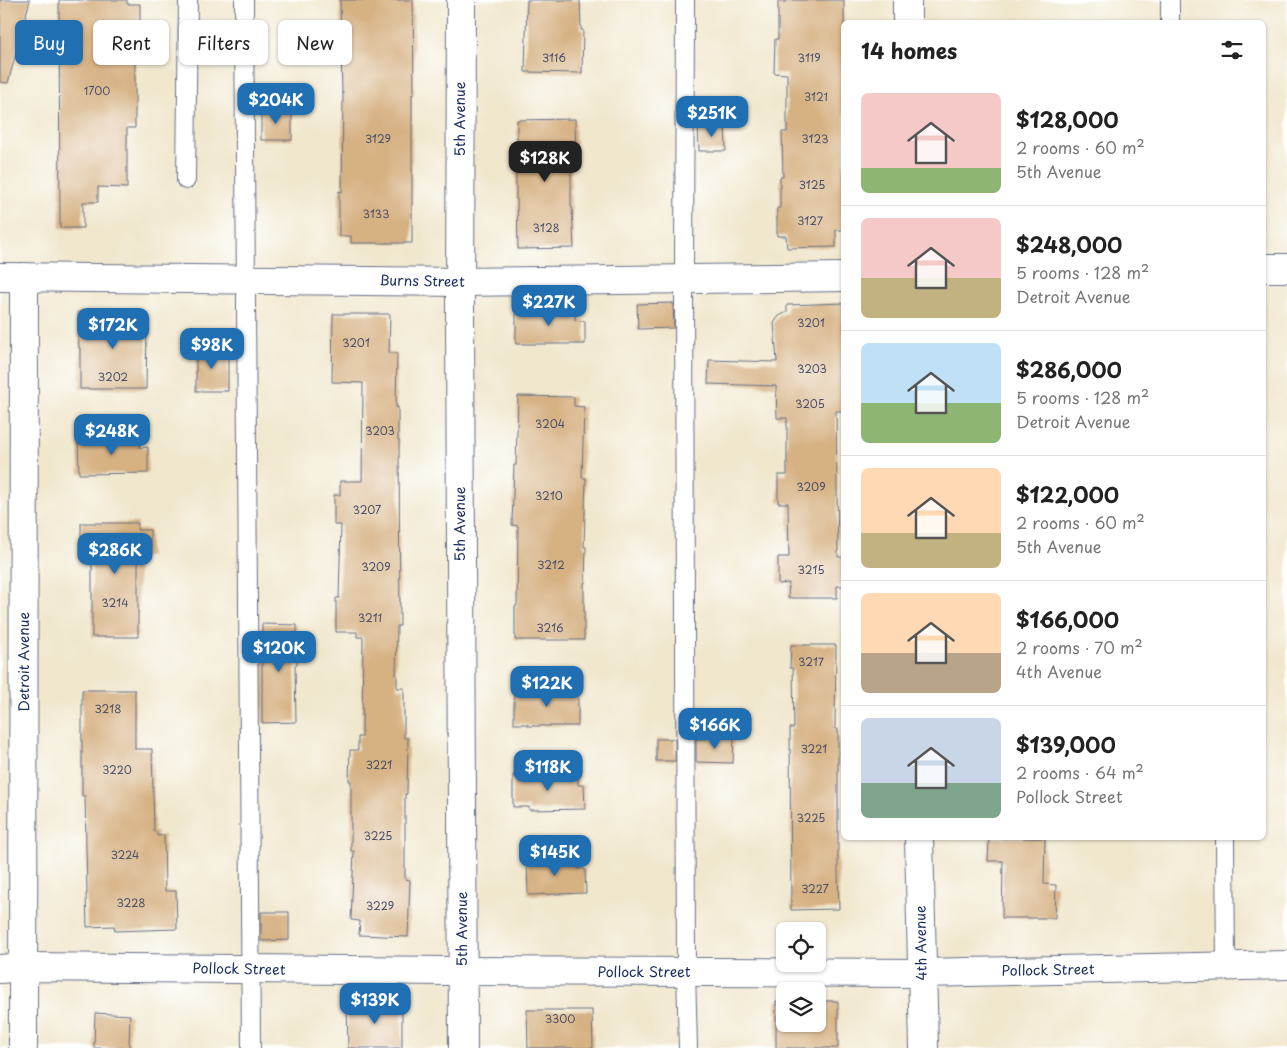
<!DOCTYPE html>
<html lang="en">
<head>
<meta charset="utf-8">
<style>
	:root { --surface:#fff; --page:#f2f2f2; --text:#222; --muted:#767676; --line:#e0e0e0; --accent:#1f6fb2 }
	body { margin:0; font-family:"Playpen Sans",sans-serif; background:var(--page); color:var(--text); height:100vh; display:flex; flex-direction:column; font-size:19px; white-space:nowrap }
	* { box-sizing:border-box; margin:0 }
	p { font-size:16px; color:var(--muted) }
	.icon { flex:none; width:28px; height:28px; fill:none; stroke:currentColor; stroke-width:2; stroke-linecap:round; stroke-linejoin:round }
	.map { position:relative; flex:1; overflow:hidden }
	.side { position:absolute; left:841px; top:20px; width:425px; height:820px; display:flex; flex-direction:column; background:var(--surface); border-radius:8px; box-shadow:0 1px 4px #0004 }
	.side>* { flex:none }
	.banner { position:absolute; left:15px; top:20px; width:475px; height:45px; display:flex; gap:10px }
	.tools { position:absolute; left:776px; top:922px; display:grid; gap:10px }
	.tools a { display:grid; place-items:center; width:50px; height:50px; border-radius:8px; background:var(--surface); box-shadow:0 1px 4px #0004; font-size:25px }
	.price { position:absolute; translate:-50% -42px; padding:0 11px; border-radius:10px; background:var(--accent); color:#fff; font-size:16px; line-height:32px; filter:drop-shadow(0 1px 2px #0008) }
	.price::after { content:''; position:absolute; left:50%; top:30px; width:15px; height:11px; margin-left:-8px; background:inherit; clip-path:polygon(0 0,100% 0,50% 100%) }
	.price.selected { background:#222; color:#fff }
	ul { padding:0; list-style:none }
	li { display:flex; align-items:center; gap:15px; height:125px; padding:0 20px }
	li+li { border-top:1px solid var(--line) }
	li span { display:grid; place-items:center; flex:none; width:140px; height:100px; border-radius:8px; color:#555 }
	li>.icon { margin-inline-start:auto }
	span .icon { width:60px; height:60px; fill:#fffc; stroke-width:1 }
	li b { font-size:21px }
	h2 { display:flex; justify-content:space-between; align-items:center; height:60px; padding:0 20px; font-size:21px }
	.pill { padding:0 18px; border-radius:8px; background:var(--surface); box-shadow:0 1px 4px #0004; font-size:18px; line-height:45px }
	.pill.selected { background:var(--accent); color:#fff }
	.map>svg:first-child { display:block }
</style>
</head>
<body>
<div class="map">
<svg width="1287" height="1048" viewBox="0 0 1287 1048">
	<rect width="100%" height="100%" fill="#fff"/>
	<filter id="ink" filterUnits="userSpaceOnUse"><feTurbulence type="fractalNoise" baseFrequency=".02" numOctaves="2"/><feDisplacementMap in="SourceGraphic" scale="10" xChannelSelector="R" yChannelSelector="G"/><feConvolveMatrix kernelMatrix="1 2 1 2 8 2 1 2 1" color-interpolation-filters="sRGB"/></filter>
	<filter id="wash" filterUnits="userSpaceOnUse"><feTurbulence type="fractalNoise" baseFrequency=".0096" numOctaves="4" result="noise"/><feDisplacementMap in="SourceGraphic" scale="20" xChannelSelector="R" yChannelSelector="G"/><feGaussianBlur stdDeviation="1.12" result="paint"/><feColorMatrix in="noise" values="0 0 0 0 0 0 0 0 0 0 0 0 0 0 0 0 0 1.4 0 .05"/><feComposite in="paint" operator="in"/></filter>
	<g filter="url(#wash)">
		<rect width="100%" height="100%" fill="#f0e7cd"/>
		<g id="blocks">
			<g fill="#d6b182">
				<polygon points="0,0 30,0 8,83 0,82"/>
				<polygon points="59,0 127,0 127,4 140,4 140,33 135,33 135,128 127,128 127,188 98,187 98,202 83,202 83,228 60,228"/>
				<polygon points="340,0 413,0 414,94 412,94 412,243 351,243 351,236 339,236 339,191 342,192 343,93 342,93"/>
				<polygon points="527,0 580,0 581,30 583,30 582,73 525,72"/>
				<polygon points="786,0 844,0 844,230 836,230 836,247 787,248 786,236 777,236 777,208 780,208 780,177 783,177 782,132 787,132 787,74 774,73 775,39 778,39 778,2 786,2"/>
				<rect x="261" y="110" width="31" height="30"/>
				<polygon points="575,119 576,156 571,157 571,207 572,207 574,248 518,249 517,199 516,199 516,168 517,168 517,120"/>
				<polygon points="725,125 726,151 699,151 698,126"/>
				<polygon points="673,303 674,328 638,329 637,304"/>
				<polygon points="844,303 844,411 836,411 838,557 844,557 844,586 837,586 837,598 788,598 789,583 778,584 778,557 789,557 788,503 778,503 778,475 787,475 787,418 777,418 776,386 708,384 709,360 777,362 774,323 779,316 787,312 787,305"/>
				<polygon points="516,308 576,308 575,320 585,321 585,344 516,344"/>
				<polygon points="140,310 141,321 147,321 146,389 80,389 80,348 79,348 78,312"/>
				<polygon points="333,314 390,314 389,353 397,353 396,407 398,407 398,440 399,440 400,626 397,626 396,675 397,675 397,688 404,688 404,738 408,738 407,794 405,794 405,879 410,880 408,937 359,935 360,921 351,920 354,851 351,851 351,781 349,781 350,750 358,750 358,737 362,737 363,637 357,637 357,632 336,632 336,598 339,598 341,525 334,525 334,495 340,495 340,481 362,481 363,383 332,382"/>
				<rect x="196" y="348" width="32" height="43"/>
				<polygon points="518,396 574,397 574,406 584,407 582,478 586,478 584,547 586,547 585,583 584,583 584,640 515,640 515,606 517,606 518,526 512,525 514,465 516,465"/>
				<polygon points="140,437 140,448 148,447 148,473 79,474 78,438"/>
				<polygon points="81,523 138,523 137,530 150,530 150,557 138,557 138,637 92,637 92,558 81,558"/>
				<polygon points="262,624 297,625 297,665 295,665 296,722 262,723"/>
				<polygon points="791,645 836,645 835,729 838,729 838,870 839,909 791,910 790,728 794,728 793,668 790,668"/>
				<polygon points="578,689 578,726 528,726 528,724 514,724 514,692 527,692 527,690"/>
				<polygon points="82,690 135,690 135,749 152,749 154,832 157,832 157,836 164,835 165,891 176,891 177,929 115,931 114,926 87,927 86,894 87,894 85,796 82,796"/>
				<polygon points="706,736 734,736 733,763 696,762 696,739 706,739"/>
				<rect x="656" y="739" width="19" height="22"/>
				<polygon points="513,775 578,775 578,785 584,785 585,809 529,810 529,807 513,807"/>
				<polygon points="989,838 1045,838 1044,884 1056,885 1055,918 1002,918 1003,861 988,861"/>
				<polygon points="578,859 578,869 585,869 586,893 528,895 527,860"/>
				<polygon points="261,912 289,912 289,940 261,941"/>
				<polygon points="776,1001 785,1001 785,1024 818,1024 818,1001 838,1001 838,1048 776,1048"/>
				<polygon points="402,1002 402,1048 348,1048 347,1003"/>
				<polygon points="527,1010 592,1010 593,1048 528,1048"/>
				<polygon points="95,1013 130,1015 129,1048 94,1048"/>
			</g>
		</g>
	</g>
	<g filter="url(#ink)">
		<use href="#blocks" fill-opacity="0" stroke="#666f85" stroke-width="1"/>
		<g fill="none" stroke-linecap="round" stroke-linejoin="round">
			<defs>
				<g id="lane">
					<polyline points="244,0 251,1048"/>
					<polyline points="685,0 684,279 686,972 688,1048"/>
					<polyline points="1170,0 1170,22"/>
					<polyline points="186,180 188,0"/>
					<polyline points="1225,838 1226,966"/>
				</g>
				<g id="street">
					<polyline points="461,0 460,310 463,1048"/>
					<polyline points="907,0 907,22"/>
					<polyline points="1264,268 1287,268"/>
					<polyline points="0,277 460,282 844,277"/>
					<polyline points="919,838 924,1048"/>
					<polyline points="0,969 24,967 446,971 922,973 1287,965"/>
					<polyline points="23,1048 24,277"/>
				</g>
			</defs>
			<use href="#lane" stroke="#666f85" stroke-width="20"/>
			<use href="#street" stroke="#666f85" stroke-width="30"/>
			<use href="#lane" stroke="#fff" stroke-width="18"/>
			<use href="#street" stroke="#fff" stroke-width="28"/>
		</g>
	</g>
	<g text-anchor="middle" stroke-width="5" stroke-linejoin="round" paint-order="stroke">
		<g font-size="11" fill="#4a5067">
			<text x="554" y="62">3116</text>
			<text x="809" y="62">3119</text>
			<text x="97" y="95">1700</text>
			<text x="816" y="101">3121</text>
			<text x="378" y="143">3129</text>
			<text x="815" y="143">3123</text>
			<text x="812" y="189">3125</text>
			<text x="376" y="218">3133</text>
			<text x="810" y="225">3127</text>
			<text x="546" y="232">3128</text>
			<text x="811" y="327">3201</text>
			<text x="356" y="347">3201</text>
			<text x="812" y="373">3203</text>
			<text x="113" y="381">3202</text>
			<text x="810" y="408">3205</text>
			<text x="550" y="428">3204</text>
			<text x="380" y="435">3203</text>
			<text x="811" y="491">3209</text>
			<text x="549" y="500">3210</text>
			<text x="367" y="514">3207</text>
			<text x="551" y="569">3212</text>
			<text x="376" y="571">3209</text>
			<text x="811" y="574">3215</text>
			<text x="115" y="607">3214</text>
			<text x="370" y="622">3211</text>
			<text x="550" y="632">3216</text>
			<text x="811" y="666">3217</text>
			<text x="108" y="713">3218</text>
			<text x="814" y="753">3221</text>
			<text x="379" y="769">3221</text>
			<text x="117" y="774">3220</text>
			<text x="811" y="822">3225</text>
			<text x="378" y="840">3225</text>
			<text x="125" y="859">3224</text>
			<text x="815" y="893">3227</text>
			<text x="131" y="907">3228</text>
			<text x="380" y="910">3229</text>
			<text x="560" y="1023">3300</text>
		</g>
		<g font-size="14" fill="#1b2f5e" stroke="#fff">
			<text transform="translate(460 119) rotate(-90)" y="5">5th Avenue</text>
			<text transform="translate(422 281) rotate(1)" y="5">Burns Street</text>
			<text transform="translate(460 524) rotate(-90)" y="5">5th Avenue</text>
			<text transform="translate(24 662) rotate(-90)" y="5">Detroit Avenue</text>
			<text transform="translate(462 929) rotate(-90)" y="5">5th Avenue</text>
			<text transform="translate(921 943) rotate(-91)" y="5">4th Avenue</text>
			<text transform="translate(239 969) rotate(1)" y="5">Pollock Street</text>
			<text transform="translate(1048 970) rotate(-1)" y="5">Pollock Street</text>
			<text x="644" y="977">Pollock Street</text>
		</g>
	</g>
</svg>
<div class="tools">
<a><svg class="icon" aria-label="locate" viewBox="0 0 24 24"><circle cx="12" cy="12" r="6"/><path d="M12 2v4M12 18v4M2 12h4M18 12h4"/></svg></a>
<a><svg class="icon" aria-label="layers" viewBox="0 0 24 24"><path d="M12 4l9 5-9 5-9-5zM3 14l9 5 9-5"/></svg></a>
</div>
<b class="price" style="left:276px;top:125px">$204K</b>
<b class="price" style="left:712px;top:138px">$251K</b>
<b class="price selected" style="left:545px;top:183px">$128K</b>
<b class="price" style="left:549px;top:327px">$227K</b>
<b class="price" style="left:113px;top:350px">$172K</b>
<b class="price" style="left:212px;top:370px">$98K</b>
<b class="price" style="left:112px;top:456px">$248K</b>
<b class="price" style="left:115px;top:575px">$286K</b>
<b class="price" style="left:279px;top:673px">$120K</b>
<b class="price" style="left:547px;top:708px">$122K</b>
<b class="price" style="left:715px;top:750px">$166K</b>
<b class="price" style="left:548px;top:792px">$118K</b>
<b class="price" style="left:555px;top:877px">$145K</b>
<b class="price" style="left:375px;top:1025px">$139K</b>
<div class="banner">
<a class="pill selected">Buy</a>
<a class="pill">Rent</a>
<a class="pill">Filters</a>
<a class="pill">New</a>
</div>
<section class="side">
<h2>14 homes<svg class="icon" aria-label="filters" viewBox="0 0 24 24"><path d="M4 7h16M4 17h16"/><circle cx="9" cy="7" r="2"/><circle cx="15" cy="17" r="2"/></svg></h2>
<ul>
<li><span style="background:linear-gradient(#f6c9c9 75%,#8fb573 0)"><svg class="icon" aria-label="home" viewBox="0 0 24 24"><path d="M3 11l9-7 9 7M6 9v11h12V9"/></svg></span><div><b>$128,000</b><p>2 rooms · 60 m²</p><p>5th Avenue</p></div></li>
<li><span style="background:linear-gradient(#f6c9c9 60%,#c2b280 0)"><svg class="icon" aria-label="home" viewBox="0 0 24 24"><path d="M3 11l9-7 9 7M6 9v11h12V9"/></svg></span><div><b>$248,000</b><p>5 rooms · 128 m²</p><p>Detroit Avenue</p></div></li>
<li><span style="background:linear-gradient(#bfe0f5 60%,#8fb573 0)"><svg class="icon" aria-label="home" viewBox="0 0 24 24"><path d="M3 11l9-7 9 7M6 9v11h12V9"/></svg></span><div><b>$286,000</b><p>5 rooms · 128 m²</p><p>Detroit Avenue</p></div></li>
<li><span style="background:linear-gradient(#ffd9b3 65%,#c2b280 0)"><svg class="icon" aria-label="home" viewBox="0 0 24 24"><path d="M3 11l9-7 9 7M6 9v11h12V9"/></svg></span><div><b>$122,000</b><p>2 rooms · 60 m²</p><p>5th Avenue</p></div></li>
<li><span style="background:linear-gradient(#ffd9b3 60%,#b9a48a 0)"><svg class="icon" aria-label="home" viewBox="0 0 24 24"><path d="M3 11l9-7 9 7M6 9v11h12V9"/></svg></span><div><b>$166,000</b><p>2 rooms · 70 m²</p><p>4th Avenue</p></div></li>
<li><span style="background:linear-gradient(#c9d6e8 65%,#7fa58c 0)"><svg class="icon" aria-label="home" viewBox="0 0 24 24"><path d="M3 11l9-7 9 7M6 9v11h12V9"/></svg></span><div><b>$139,000</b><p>2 rooms · 64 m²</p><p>Pollock Street</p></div></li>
</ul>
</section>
</div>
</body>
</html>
